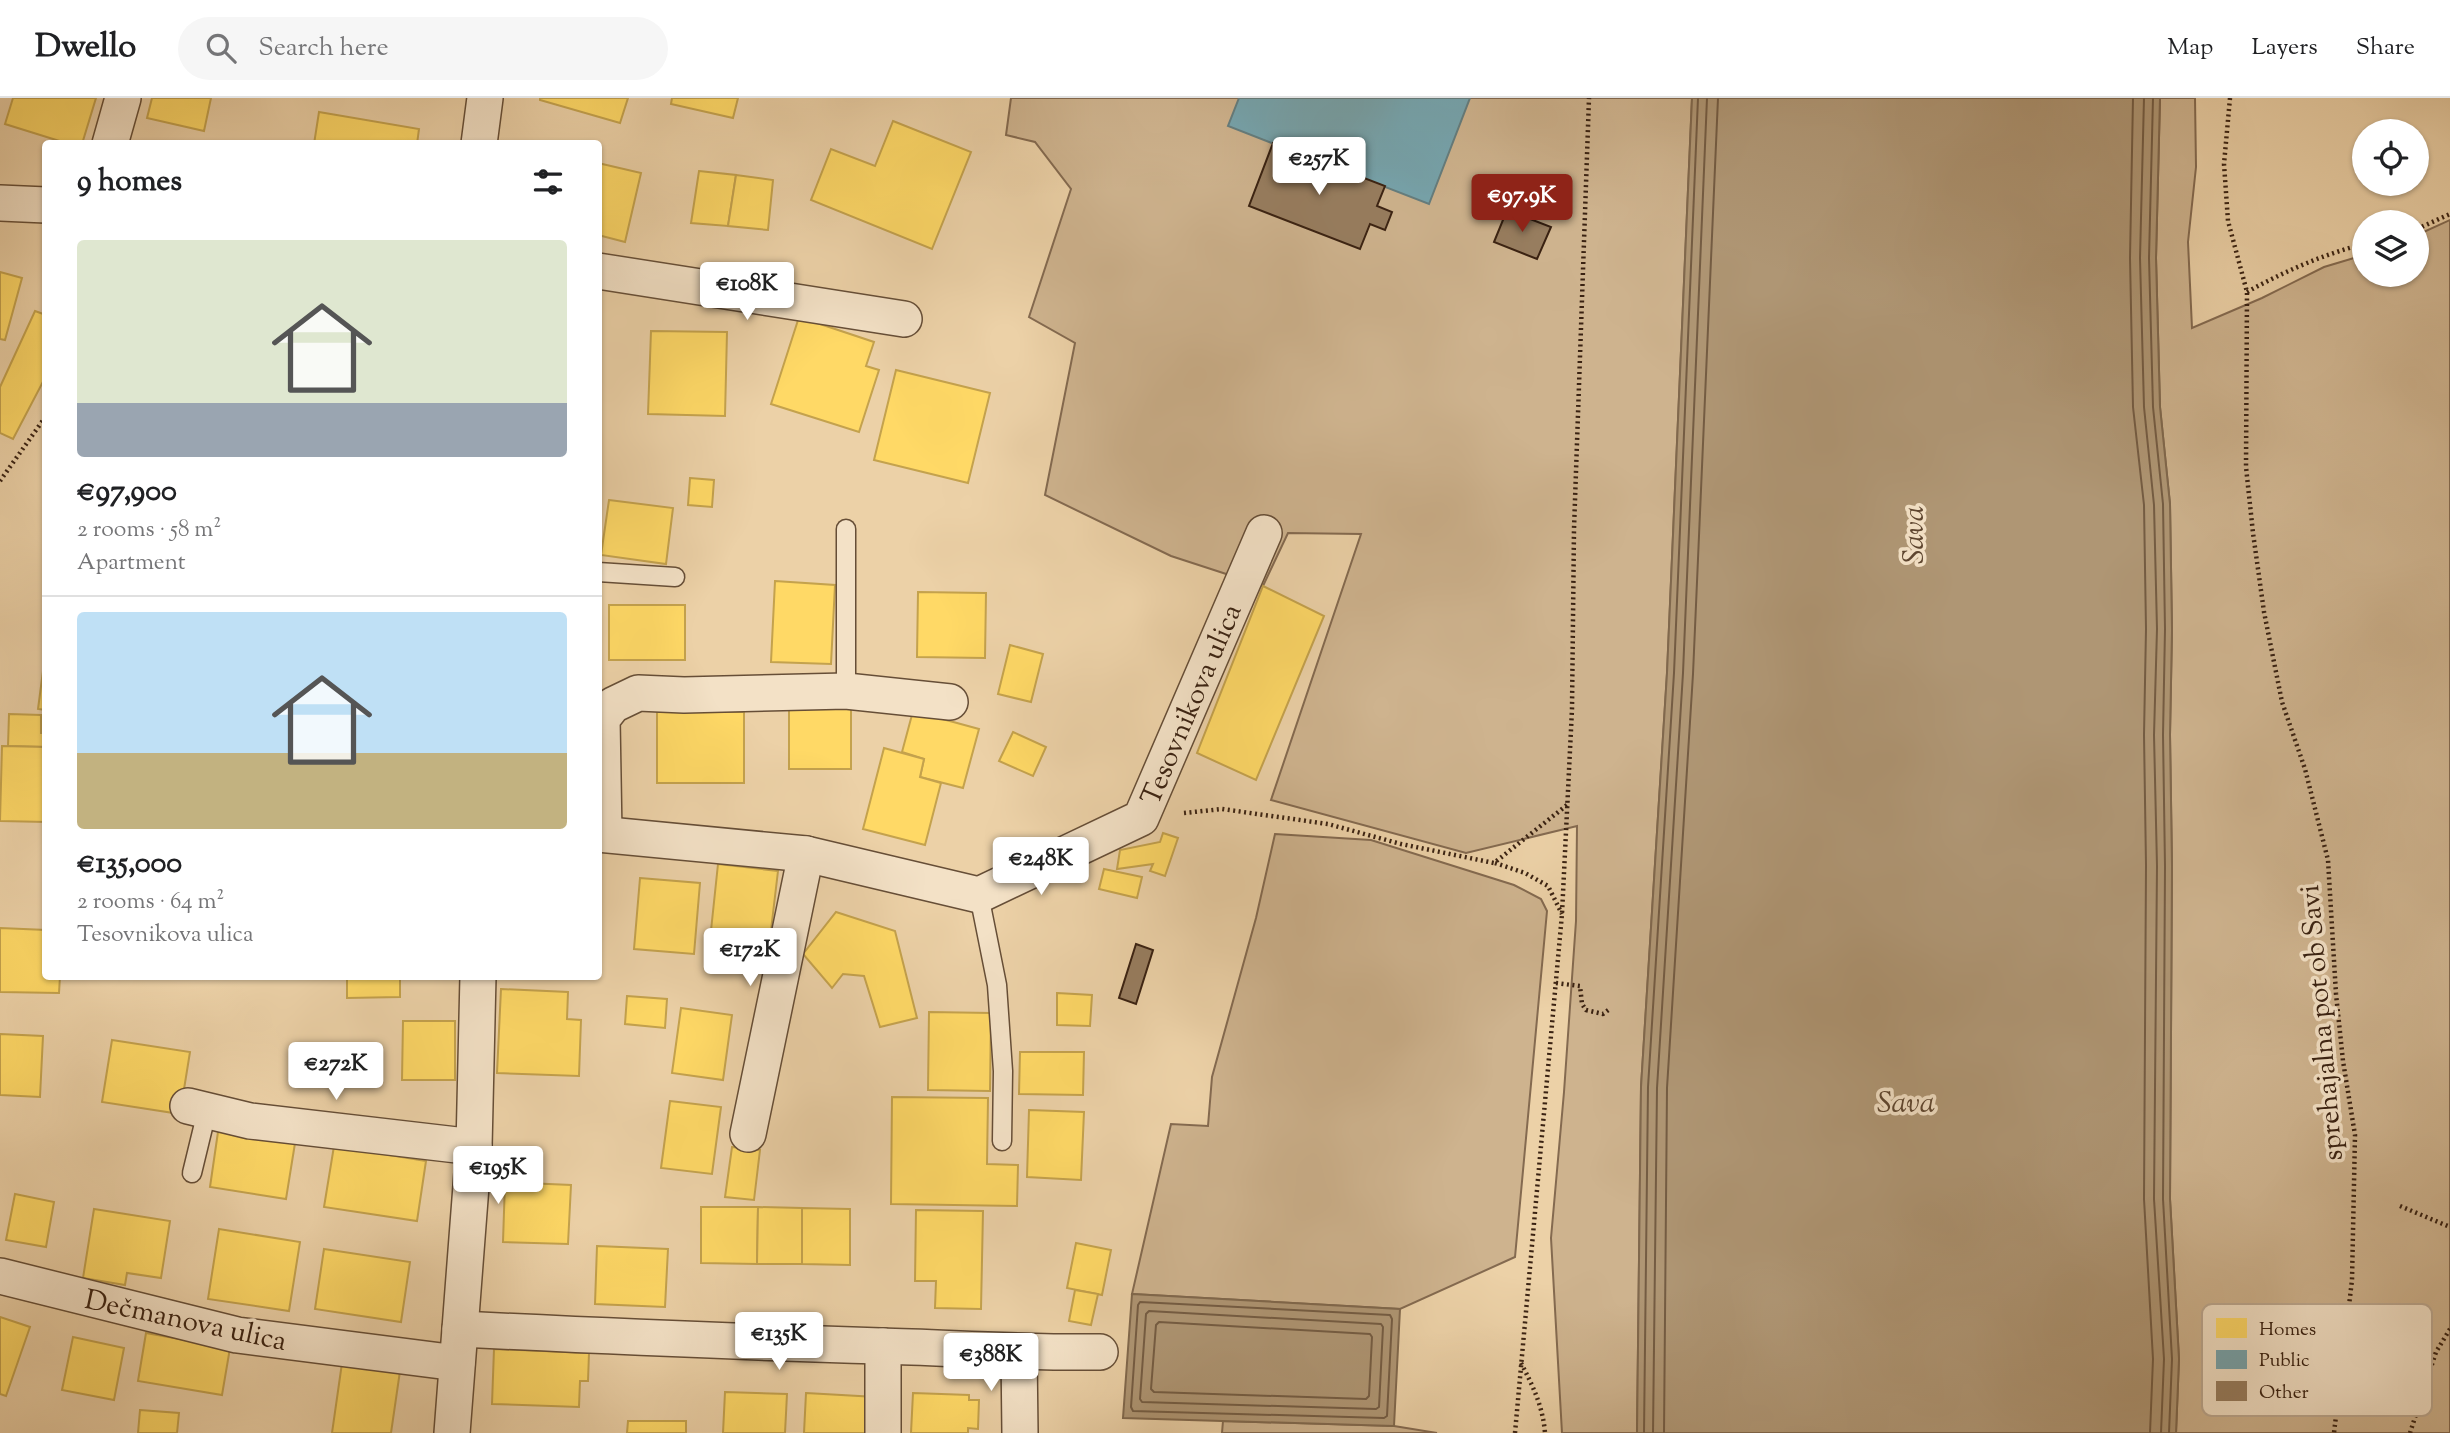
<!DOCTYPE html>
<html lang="en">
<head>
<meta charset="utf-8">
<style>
	:root { --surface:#fff; --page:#f6f6f6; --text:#202124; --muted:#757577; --line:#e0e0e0; --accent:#8f2418 }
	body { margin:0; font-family:"Sorts Mill Goudy",serif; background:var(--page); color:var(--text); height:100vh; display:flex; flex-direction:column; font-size:26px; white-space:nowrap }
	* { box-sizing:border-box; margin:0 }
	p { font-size:23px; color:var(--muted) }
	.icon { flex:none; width:38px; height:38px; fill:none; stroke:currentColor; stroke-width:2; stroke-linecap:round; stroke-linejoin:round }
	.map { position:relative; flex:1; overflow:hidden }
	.side { position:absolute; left:42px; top:42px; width:560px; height:840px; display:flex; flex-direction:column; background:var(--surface); border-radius:7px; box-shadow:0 2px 5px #0004 }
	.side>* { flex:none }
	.tools { position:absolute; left:2352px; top:21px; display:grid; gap:14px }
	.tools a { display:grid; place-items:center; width:77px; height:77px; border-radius:50%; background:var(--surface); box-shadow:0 2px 5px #0004; font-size:35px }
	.price { position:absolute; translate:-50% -60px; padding:0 16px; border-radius:7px; background:#fff; color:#222; font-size:23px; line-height:46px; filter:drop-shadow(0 2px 4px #0008) }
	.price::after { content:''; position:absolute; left:50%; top:42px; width:21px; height:16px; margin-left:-10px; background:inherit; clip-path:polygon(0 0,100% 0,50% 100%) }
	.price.on { background:var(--accent); color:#fff }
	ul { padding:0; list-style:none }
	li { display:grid; align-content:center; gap:14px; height:371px; padding:0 35px }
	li+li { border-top:2px solid var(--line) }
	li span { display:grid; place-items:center; height:217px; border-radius:7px; color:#555 }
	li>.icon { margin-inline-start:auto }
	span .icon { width:126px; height:126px; fill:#fffc; stroke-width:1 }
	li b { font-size:30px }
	h2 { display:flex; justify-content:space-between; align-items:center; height:84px; padding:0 35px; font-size:30px }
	header { display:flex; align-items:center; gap:42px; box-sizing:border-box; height:98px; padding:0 35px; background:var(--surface); border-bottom:2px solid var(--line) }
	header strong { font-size:33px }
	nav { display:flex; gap:38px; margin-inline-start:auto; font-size:24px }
	.search { width:490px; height:63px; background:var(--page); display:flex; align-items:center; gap:18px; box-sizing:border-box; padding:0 24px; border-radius:38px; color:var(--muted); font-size:26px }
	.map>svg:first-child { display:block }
</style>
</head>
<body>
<header>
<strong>Dwello</strong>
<div class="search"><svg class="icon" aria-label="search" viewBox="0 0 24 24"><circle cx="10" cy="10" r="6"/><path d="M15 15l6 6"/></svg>Search here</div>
<nav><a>Map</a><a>Layers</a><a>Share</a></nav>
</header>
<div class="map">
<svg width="2450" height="1335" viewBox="0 0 2450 1335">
	<rect width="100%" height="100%" fill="#ecd1a7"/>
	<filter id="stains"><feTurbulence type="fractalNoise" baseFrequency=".00286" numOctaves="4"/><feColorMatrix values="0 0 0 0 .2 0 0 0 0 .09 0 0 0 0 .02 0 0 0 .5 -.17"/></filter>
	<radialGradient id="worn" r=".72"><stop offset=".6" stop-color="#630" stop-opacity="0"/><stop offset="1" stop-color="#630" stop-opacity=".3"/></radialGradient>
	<g fill="#ceb38e" stroke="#846a50" stroke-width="2">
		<polygon points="1011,0 1692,0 1667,575 1641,989 1637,1335 1562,1335 1551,1140 1564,994 1576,823 1577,728 1466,755 1271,702 1361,436 1288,435 1263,488 1171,458 1045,397 1075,245 1029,219 1071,91 1035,44 1006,37"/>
		<polygon points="2160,0 2195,0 2196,69 2188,144 2192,230 2262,200 2324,169 2364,157 2364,177 2417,177 2417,137 2450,122 2450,1335 2176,1335 2179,1261 2170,1101 2172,768 2170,637 2172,532 2170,406 2160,309 2156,160"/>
		<polygon points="1275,736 1371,742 1514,787 1541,801 1547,813 1515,1159 1400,1211 1132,1196 1171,1026 1208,1028 1212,979 1256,820"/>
		<polygon points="1223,1323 1394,1328 1437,1335 1222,1335"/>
	</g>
	<g fill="#af9674" stroke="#80684d" stroke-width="2">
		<polygon points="1692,0 2160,0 2156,160 2160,309 2170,406 2172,532 2170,637 2172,768 2170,1101 2179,1261 2176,1335 1637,1335 1641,989 1667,575"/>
		<polygon points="1132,1196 1400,1211 1394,1328 1123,1320"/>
	</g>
	<g fill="#ffd966" stroke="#c4a24d" stroke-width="2">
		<polygon points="13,0 96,0 82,46 69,46 5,26"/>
		<polygon points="152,0 211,0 204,33 147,20"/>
		<polygon points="540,0 628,0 620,25 540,2"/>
		<polygon points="672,0 738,0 733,20 671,6"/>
		<polygon points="319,14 419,31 417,46 314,46"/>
		<polygon points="893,23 971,54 932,151 811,102 831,51 875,68"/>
		<polygon points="598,65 641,75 625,144 598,137"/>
		<polygon points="699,73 736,77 728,128 691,125"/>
		<polygon points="736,77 773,82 768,132 728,128"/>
		<polygon points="0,174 22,180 5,242 0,241"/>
		<polygon points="35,213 46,217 46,278 13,341 0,335 0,289"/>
		<polygon points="799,219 874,244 866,268 879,272 859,334 771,306"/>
		<polygon points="651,233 727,234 725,318 648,316"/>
		<polygon points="896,272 990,295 968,385 874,362"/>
		<polygon points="690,380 714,382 712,409 688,407"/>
		<polygon points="609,402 673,410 666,466 601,457"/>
		<polygon points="775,483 835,487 831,566 771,564"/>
		<polygon points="1263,488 1324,518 1256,682 1197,655"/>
		<polygon points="918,494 986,495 985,560 917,559"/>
		<rect x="609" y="507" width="76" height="55"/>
		<polygon points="1010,547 1043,556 1031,604 998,596"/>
		<polygon points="43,573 46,574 46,612 38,611"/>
		<rect x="789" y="603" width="62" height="68"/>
		<polygon points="913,613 979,631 963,690 920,679 924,661 902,654"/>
		<rect x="657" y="614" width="87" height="71"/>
		<polygon points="9,616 41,617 41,635 46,635 46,649 8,648"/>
		<polygon points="1013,634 1046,649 1033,678 999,663"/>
		<polygon points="2,648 46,649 46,724 0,723"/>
		<polygon points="884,650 924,661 920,679 941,685 925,747 863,731"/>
		<polygon points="1163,735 1178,740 1165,778 1150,773 1153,766 1117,771 1120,752 1160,744"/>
		<polygon points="718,766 778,773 769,849 710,842"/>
		<polygon points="1104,771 1142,779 1137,800 1099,791"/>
		<polygon points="640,780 700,785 694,856 634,851"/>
		<polygon points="836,814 895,833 917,920 880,929 864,878 843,876 832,890 803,856"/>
		<polygon points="0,830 46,832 46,878 60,878 59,895 0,894"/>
		<polygon points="347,878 400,878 400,899 347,900"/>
		<polygon points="501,891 568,894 567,921 581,922 579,978 497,975"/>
		<polygon points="1057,895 1092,897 1090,928 1057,927"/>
		<polygon points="627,898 667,901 665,930 625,926"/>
		<polygon points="681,910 732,917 723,982 672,975"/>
		<polygon points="929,914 991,915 990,993 928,992"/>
		<polygon points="403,923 455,923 455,982 402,982"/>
		<polygon points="0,936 43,938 40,999 0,997"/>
		<polygon points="112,942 190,954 180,1016 102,1004"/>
		<polygon points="1020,954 1084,954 1083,997 1019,996"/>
		<polygon points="892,999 988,1000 987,1066 1018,1067 1017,1108 891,1106"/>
		<polygon points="670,1003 721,1009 712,1076 661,1070"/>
		<polygon points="1029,1012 1084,1014 1081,1082 1027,1079"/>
		<polygon points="219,1027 296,1039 286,1101 210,1089"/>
		<polygon points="334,1048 426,1063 417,1123 324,1109"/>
		<polygon points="732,1049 760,1052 754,1102 725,1099"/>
		<polygon points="505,1084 571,1087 568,1146 503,1144"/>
		<polygon points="15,1096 54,1104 46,1149 6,1142"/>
		<polygon points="701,1109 758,1109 757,1166 701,1165"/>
		<polygon points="758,1109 802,1110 802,1166 757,1166"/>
		<polygon points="802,1110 850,1111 850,1167 802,1166"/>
		<polygon points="94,1111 170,1123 161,1180 127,1175 125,1187 83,1180"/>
		<polygon points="916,1112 983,1113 981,1211 935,1210 936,1183 915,1183"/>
		<polygon points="219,1131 300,1144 289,1213 208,1201"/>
		<polygon points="1076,1145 1111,1152 1102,1197 1067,1190"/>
		<polygon points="597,1148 668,1151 665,1209 595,1206"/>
		<polygon points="324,1151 410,1164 401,1224 315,1211"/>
		<polygon points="1075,1192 1098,1196 1091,1227 1069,1223"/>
		<polygon points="0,1219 30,1229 6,1298 0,1296"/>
		<polygon points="146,1235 230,1250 222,1297 138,1283"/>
		<polygon points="73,1239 124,1250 114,1302 62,1292"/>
		<polygon points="494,1251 589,1255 588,1283 580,1283 579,1309 492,1306"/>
		<polygon points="342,1265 400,1273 391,1335 332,1335"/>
		<polygon points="725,1294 787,1296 785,1335 723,1335"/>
		<polygon points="806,1295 876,1299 874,1335 804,1335"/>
		<polygon points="913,1295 969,1297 969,1302 979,1302 978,1331 968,1330 968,1335 911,1335"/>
		<polygon points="140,1312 179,1315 177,1335 138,1335"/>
		<polygon points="628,1323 686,1323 686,1335 627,1335"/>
	</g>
	<polygon fill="#76a5af" stroke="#647e80" stroke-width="2" points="1239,0 1470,0 1429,106 1228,28"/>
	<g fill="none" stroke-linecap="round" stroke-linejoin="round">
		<g stroke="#745c43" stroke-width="2">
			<polyline points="2133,0 2130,160 2133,309 2144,407 2146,531 2144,637 2146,767 2144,1101 2153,1261 2150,1335"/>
			<polyline points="2144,0 2140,160 2144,309 2154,407 2157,531 2154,637 2157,768 2154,1101 2164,1261 2161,1335"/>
			<polyline points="2153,0 2149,160 2153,309 2163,406 2165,531 2163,637 2165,768 2163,1101 2172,1261 2169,1335"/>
			<polygon points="1140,1204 1390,1217 1392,1221 1387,1318 1384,1320 1133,1313 1131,1309 1138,1207"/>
			<polygon points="1149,1213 1381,1226 1383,1229 1379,1309 1376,1311 1142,1304 1140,1301 1146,1216"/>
			<polygon points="1159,1224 1370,1236 1372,1239 1369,1298 1366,1301 1154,1294 1151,1291 1156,1227"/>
			<polyline points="1644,1335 1648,989 1674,575 1698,0"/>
			<polyline points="1653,1335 1657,990 1683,575 1707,0"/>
			<polyline points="1664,1335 1667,990 1693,576 1718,0"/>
		</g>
	</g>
	<g fill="#977d5f" stroke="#3a2212" stroke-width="2">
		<polygon points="1273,45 1385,88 1377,108 1392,114 1385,132 1370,126 1360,151 1249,108"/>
		<polygon points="1507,112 1551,129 1537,161 1494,144"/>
		<polygon points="1136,846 1153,852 1136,906 1119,900"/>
	</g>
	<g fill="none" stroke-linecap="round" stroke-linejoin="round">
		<defs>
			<g id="lane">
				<polyline points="846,431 846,593"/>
				<polyline points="598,474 675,479"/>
				<polyline points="979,797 997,887 1003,973 1002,1043"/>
				<polyline points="192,1075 207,1013"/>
			</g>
			<g id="street">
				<polyline points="110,46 123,0"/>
				<polyline points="479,46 485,0"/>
				<polyline points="0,105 46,107"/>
				<polyline points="598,173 904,221"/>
				<polyline points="598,736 806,756 979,797 1141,720 1264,435"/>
				<polyline points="604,736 602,621 613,607 638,595 684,597 846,593 950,604"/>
				<polyline points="188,1008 250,1023 474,1049"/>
				<polyline points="748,1036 806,756"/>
				<polyline points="0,1178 237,1237 457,1265"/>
				<path d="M460,1231C601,1238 741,1244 881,1248C954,1250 1027,1255 1100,1254"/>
				<polyline points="1019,1255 1020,1335"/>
				<polyline points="452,1335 474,1049 478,878"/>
				<polyline points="883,1335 883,1248"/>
			</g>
		</defs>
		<use href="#lane" stroke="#664e37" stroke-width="21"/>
		<use href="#street" stroke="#664e37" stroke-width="38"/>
		<g stroke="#3a2212" stroke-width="4.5" stroke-dasharray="2 3.5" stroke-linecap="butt">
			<polyline points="2230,0 2224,66 2228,123 2247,194 2246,369 2253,435 2264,514 2282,604 2305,671 2328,762 2336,896 2343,963 2355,1037 2352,1182 2334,1335"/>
			<polyline points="2417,131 2450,116"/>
			<path d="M2247,194C2283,174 2324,156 2364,146"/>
			<polyline points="0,383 46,318"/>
			<polyline points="1184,715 1222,711 1328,726 1401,746 1494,765 1567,707"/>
			<polyline points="1495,765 1525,775 1548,788 1562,816"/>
			<polyline points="1556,885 1580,888 1582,906 1586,912 1603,916 1611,910"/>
			<polyline points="2400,1108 2450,1129"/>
			<path d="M1521,1265C1533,1288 1543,1309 1545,1335"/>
			<polyline points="1515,1335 1562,816 1572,611 1574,431 1589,0"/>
			<polyline points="2410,1335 2436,1254 2450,1231"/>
		</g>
		<use href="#lane" stroke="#f3e1c6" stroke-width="18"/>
		<use href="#street" stroke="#f3e1c6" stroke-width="35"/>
	</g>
	<g text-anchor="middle" stroke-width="7" stroke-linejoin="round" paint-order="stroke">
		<g font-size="28" fill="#3a2212" stroke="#f3e1c6">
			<text transform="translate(1190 606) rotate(-67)" y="10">Tesovnikova ulica</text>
			<text transform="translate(2320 925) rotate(-95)" y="10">sprehajalna pot ob Savi</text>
			<text transform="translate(186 1221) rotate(12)" y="10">Dečmanova ulica</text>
		</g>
		<g font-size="30" font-style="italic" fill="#5d452f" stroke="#f3e1c6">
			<text transform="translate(1913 437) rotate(-90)" y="10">Sava</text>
			<text x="1906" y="1014">Sava</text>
		</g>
	</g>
	<rect x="2202" y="1206" width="230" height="112" rx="10" fill="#f3e1c6" stroke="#bca890" stroke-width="2"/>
	<rect x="2216" y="1220" width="31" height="20" fill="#ffd966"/>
	<rect x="2216" y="1252" width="31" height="19" fill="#76a5af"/>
	<rect x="2216" y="1283" width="31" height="20" fill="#977d5f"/>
	<g font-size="19" fill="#3a2212">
		<text x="2259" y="1237">Homes</text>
		<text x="2259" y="1268">Public</text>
		<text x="2259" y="1300">Other</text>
	</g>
	<rect width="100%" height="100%" filter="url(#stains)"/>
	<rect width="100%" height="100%" fill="url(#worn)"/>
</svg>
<div class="tools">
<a><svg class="icon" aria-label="locate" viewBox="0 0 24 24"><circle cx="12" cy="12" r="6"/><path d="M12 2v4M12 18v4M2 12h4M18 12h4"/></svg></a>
<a><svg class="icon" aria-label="layers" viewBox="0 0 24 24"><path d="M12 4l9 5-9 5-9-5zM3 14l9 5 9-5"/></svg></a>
</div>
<b class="price" style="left:1319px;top:99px">€257K</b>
<b class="price on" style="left:1522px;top:136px">€97.9K</b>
<b class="price" style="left:747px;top:224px">€108K</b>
<b class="price" style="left:1041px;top:799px">€248K</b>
<b class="price" style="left:750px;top:890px">€172K</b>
<b class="price" style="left:336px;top:1004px">€272K</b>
<b class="price" style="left:498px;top:1108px">€195K</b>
<b class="price" style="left:779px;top:1274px">€135K</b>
<b class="price" style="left:991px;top:1295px">€388K</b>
<section class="side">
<h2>9 homes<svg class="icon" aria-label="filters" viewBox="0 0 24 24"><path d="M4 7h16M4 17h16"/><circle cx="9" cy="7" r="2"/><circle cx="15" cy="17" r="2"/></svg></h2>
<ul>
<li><span style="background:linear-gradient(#dfe7d0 75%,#9aa5b1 0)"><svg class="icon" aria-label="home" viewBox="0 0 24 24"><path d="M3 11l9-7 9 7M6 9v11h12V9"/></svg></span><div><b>€97,900</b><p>2 rooms · 58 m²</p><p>Apartment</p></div></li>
<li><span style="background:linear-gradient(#bfe0f5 65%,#c2b280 0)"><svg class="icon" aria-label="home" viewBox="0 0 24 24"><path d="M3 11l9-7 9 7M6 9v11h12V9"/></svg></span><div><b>€135,000</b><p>2 rooms · 64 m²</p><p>Tesovnikova ulica</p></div></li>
</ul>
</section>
</div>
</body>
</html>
